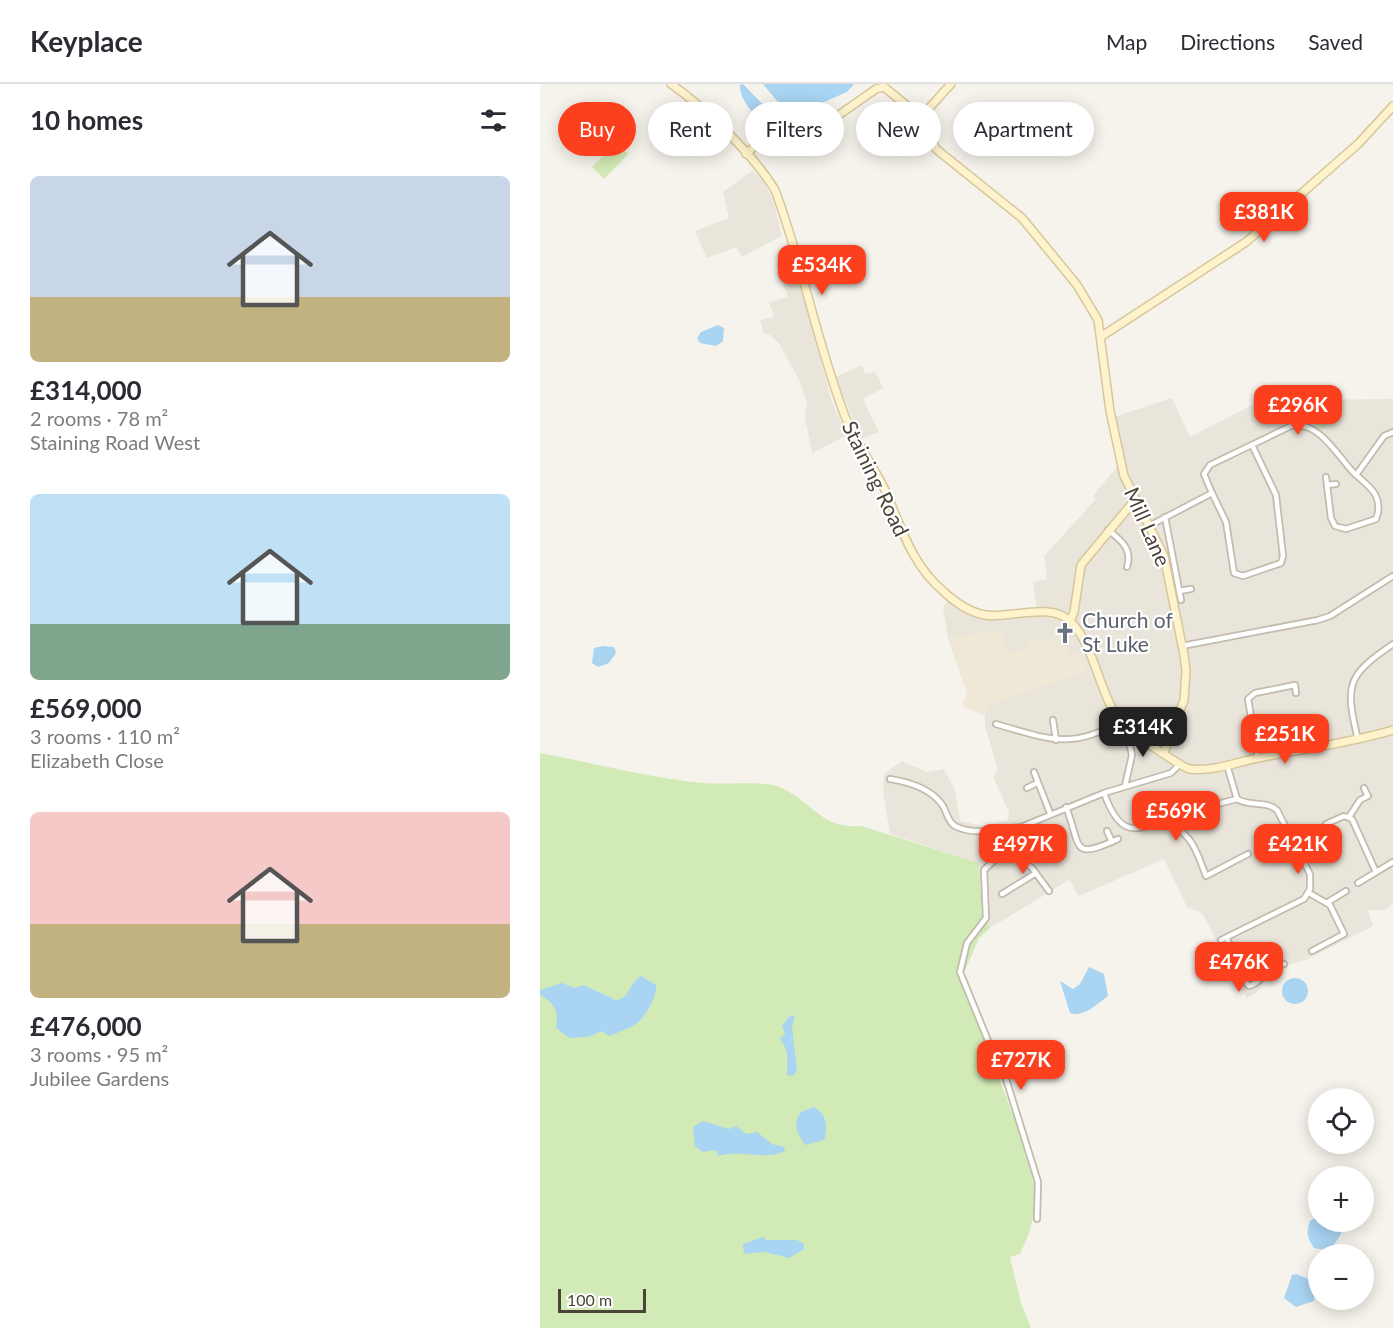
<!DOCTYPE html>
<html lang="en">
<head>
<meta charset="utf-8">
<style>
	:root { --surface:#fff; --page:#f2f2f3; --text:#2b2b33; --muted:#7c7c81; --line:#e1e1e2; --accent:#fc3f1d }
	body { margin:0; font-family:Lato,sans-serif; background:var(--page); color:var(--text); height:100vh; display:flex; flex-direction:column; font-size:22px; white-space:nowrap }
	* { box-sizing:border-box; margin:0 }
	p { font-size:20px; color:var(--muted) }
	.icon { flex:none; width:33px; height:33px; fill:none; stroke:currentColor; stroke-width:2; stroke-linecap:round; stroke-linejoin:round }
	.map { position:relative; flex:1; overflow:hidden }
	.drawer { display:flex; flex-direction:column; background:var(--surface); width:540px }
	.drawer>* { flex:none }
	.guide { position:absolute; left:18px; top:18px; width:570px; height:54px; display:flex; gap:12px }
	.tools { position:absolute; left:768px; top:1004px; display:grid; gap:12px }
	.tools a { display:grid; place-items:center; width:66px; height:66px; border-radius:50%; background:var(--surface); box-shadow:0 3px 15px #0003; font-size:30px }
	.scale { position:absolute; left:18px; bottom:15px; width:88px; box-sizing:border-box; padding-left:6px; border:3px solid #4b4439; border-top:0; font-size:16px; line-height:21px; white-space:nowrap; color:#4b4439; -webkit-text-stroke:4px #fff; paint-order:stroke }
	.price { position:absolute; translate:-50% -51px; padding:0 14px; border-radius:12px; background:var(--accent); color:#fff; font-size:20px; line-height:39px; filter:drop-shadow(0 2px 3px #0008) }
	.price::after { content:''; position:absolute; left:50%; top:36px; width:18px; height:14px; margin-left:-9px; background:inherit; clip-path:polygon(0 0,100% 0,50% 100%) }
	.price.selected { background:#222; color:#fff }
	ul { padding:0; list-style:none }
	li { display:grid; align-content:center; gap:12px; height:318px; padding:0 30px }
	li span { display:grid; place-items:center; height:186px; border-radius:9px; color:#555 }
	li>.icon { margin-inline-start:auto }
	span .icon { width:108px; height:108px; fill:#fffc; stroke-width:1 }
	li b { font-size:26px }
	h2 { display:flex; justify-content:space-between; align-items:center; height:72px; padding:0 30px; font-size:26px }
	.chip { padding:0 21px; border-radius:27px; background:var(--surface); box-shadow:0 3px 15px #0003; font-size:21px; line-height:54px }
	.chip.selected { background:var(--accent); color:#fff }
	header { display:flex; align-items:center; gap:36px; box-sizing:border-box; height:84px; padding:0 30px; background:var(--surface); border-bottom:2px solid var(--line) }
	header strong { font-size:28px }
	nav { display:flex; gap:33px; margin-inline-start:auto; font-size:21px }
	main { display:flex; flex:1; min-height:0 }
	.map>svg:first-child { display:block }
</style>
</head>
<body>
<header>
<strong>Keyplace</strong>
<nav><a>Map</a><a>Directions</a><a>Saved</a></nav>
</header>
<main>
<section class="drawer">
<h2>10 homes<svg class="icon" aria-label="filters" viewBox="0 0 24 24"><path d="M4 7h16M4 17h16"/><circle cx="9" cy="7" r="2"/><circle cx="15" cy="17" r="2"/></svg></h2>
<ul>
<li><span style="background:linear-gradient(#c9d6e8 65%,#c2b280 0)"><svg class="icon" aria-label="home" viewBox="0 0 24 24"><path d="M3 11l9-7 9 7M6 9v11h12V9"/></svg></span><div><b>£314,000</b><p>2 rooms · 78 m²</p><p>Staining Road West</p></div></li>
<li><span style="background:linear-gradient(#bfe0f5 70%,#7fa58c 0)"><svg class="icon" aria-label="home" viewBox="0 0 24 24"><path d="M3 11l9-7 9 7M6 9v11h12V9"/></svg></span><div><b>£569,000</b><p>3 rooms · 110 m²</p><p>Elizabeth Close</p></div></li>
<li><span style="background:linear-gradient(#f6c9c9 60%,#c2b280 0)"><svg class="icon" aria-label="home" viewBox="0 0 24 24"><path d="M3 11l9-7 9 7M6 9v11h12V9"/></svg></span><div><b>£476,000</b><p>3 rooms · 95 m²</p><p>Jubilee Gardens</p></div></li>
</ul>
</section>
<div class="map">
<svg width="853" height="1244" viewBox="0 0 853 1244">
	<rect width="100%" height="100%" fill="#f6f3ec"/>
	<g fill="#eae5da">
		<polygon points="213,86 224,98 233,116 242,152 202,173 196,163 167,174 155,147 189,134 183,108"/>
		<polygon points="250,174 264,213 292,318 307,351 272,369 265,333 267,319 261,300 239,259 230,251 224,249 220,236 234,233 229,218 248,213 236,180"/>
		<polygon points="322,281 325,290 335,287 343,304 323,315 339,348 322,355 295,293"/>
		<polygon points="754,306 755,316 853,315 853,819 845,826 828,826 833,842 766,876 733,885 716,909 707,914 662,829 647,823 624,775 539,812 529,796 450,844 442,824 439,779 350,750 343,708 344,690 362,677 387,688 404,685 415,706 420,737 443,742 468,737 469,728 453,693 458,686 445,642 445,631 422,622 427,609 408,554 403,523 410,513 436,528 497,528 493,498 507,495 504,472 556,415 553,412 581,378 571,334 632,314 650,353 734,310"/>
	</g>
	<polygon fill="#efe8d6" points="460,546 468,570 488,564 487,559 520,553 529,571 540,567 548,587 452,620 445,631 422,622 427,609 408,554"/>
	<g fill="#d2eab5">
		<polygon points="76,58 88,70 64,95 52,83"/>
		<polygon points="753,318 802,318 783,345 767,334 753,333"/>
		<path d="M0,669C54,679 109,694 163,699C182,701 222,697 237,702C274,717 279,745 321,742L439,779L442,824L450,844L439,854L421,896L477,1041L494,1100L496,1123L489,1149L480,1170L470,1173L481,1219L491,1244H0Z"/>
	</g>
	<g fill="#a9d4f2">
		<path d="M203,0L230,28L225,36C213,34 199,13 200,1Z"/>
		<polygon points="223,0 314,0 307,8 282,19 273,28 266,29 237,17"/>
		<polygon points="178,241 184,244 183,257 176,262 160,259 157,254 161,248"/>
		<polygon points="63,562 74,563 76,569 69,579 58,583 52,579 54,564"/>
		<path d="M549,883L564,890L568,912C557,920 543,934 530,929L520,897L533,905L540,900Z"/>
		<path d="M101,892L116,901C118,911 105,934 96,940C89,944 77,949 69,952L62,947L48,953L29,954L16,944C19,928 15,919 0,911V906L22,899L35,904L43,901L76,916C91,914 88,900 101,892Z"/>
		<circle cx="755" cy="907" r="13"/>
		<path d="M251,931L255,932L252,942L257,987L253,992L247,991C247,977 250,968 240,955L245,950L242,942Z"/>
		<path d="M274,1023C286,1030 289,1042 284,1056L265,1061C257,1049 252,1040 261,1028Z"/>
		<path d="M163,1037L189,1045L196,1042L206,1050L217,1048L232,1060L244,1063L245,1067C226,1077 199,1065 179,1072L175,1066L163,1068L155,1062L153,1043Z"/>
		<path d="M778,1132V1137L801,1139V1150L790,1167L774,1164C767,1154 766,1148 770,1137Z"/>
		<polygon points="223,1153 226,1156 257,1156 264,1160 264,1165 249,1174 225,1168 204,1170 203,1160"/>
		<polygon points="756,1190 771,1196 774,1201 774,1217 756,1223 744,1214 752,1191"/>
	</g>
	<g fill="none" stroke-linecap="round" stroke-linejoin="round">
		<defs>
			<g id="street">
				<polyline points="816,391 844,352 853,348"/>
				<polyline points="787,401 796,400"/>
				<polyline points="672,409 686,438 694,489 703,492 741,479 743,472 736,411 712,361"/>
				<polyline points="625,433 641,516"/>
				<path d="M609,442L672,409L664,390L670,381L751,342C778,336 797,371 813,388C820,395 832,403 836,412C839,419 839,428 836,435L806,445L795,442L791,434L786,393"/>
				<path d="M568,446C581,456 593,465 587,483"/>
				<polyline points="639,507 651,505"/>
				<polyline points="642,562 778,536 790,532 853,492"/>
				<polyline points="513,636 516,656"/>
				<path d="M456,640C504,654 534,667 579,637"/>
				<path d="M818,656C805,601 806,592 853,560"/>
				<polyline points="718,674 708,615 715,609 755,601 756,609"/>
				<polyline points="494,688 510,729"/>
				<path d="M350,695C369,698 392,705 403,722C407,729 408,738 415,742C434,752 460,745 481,743"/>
				<polyline points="585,702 592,671 586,645"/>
				<polyline points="487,704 497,699"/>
				<path d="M564,709C590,781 614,713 648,754C657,764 661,780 666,792L708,770"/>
				<path d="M526,723C542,763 530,777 578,755"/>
				<polyline points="662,724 697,715 687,681"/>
				<polyline points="809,733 820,716 828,712 824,704"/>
				<polyline points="786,740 804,732 812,735 836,788"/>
				<polyline points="567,747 572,758"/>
				<polyline points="755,761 775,751"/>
				<polyline points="743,762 753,757"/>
				<polyline points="467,764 492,784 509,807"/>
				<polyline points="818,799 853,778"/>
				<polyline points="769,809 790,821 804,850 772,867"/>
				<polyline points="462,810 496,789"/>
				<polyline points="788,818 806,807"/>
				<path d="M687,854L699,891L709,902C723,899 720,885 744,880"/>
				<path d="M681,856L764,815L770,805V790L737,726C725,716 710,723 697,715"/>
				<polyline points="497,1135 498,1098 462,982 451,964 420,888 427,859 446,834 444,786 467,764 481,743 564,709 631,689 639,681"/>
			</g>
			<g id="secondary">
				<path d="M131,0C165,24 214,71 235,106C262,178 276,255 303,327C313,355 332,379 345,406C361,442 371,480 403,507C415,518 428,528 445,531C471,535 510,517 531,538C554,561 559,607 578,635C584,644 641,683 650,685C672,688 697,678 718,674C763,665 809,659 853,646"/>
				<polyline points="411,0 381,33 396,65 482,134 537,201 558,236 570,327 584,392 624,472 644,571 646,587 644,616 624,668"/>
				<polyline points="206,70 215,62 248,48 263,56 336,5 344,3 381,33"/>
				<polyline points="562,252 706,158 818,60 853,22"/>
				<polyline points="530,537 534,528 541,481 594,417"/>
			</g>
		</defs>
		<use href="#street" stroke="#c2bbae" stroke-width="8"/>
		<use href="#secondary" stroke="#d6c79b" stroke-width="10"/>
		<use href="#street" stroke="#fff" stroke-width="4.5"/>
		<use href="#secondary" stroke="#fff3cd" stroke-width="7"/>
	</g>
	<defs>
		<symbol id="church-bare" viewBox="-9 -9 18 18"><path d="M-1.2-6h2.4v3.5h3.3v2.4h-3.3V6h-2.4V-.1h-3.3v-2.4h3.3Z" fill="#6b7280" stroke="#fff" stroke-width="2.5" paint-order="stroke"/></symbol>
	</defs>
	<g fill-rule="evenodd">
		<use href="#church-bare" x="510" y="534" width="30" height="30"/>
	</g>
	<g text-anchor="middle" stroke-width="4.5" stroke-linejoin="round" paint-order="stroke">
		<g font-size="21" fill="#4b4439" stroke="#fff">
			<text transform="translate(335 395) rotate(64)" y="7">Staining Road</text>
			<text transform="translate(607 443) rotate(66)" y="7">Mill Lane</text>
		</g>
		<g font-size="21" fill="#5b616d" stroke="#fff" text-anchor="start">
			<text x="542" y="544">Church of<tspan x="542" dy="24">St Luke</tspan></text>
		</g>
	</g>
</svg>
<div class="tools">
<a><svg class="icon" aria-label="locate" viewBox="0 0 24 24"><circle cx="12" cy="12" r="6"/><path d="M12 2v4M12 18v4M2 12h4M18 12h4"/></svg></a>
<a>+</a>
<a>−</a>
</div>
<div class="scale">100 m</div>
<b class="price" style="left:724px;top:159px">£381K</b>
<b class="price" style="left:282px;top:212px">£534K</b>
<b class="price" style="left:758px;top:352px">£296K</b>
<b class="price selected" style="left:603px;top:674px">£314K</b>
<b class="price" style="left:745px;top:681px">£251K</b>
<b class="price" style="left:636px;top:758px">£569K</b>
<b class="price" style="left:483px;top:791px">£497K</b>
<b class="price" style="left:758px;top:791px">£421K</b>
<b class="price" style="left:699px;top:909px">£476K</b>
<b class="price" style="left:481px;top:1007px">£727K</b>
<div class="guide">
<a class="chip selected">Buy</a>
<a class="chip">Rent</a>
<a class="chip">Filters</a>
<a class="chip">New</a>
<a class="chip">Apartment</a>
</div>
</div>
</main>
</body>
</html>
